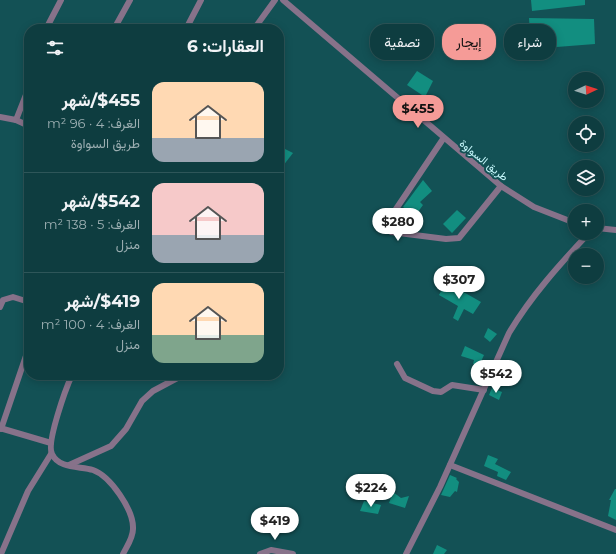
<!DOCTYPE html>
<html lang="ar">
<head>
<meta charset="utf-8">
<style>
	:root { --surface:#0e3d40; --page:#174447; --text:#f1f3f6; --muted:#9baeb1; --line:#2e5659; --accent:#f59b97 }
	body { margin:0; font-family:Montserrat,Vazirmatn,sans-serif; background:var(--page); color:var(--text); direction:rtl; height:100vh; display:flex; flex-direction:column; font-size:15px; white-space:nowrap }
	* { box-sizing:border-box; margin:0 }
	p { font-size:13px; color:var(--muted) }
	.icon { flex:none; width:22px; height:22px; fill:none; stroke:currentColor; stroke-width:2; stroke-linecap:round; stroke-linejoin:round }
	.map { position:relative; flex:1; overflow:hidden; direction:ltr }
	.panel { position:absolute; left:24px; top:24px; width:260px; height:356px; display:flex; flex-direction:column; background:var(--surface); border-radius:16px; box-shadow:0 2px 10px #0003,0 0 0 1px var(--line); direction:rtl }
	.panel>* { flex:none }
	.hud { position:absolute; left:296px; top:24px; width:260px; height:36px; direction:rtl; display:flex; gap:8px }
	.needle { width:26px; rotate:86deg }
	.fabs { position:absolute; left:568px; top:72px; display:grid; gap:8px }
	.fabs a { display:grid; place-items:center; width:36px; height:36px; border-radius:50%; background:var(--surface); box-shadow:0 2px 10px #0003,0 0 0 1px var(--line); font-size:20px }
	.price { position:absolute; translate:-50% -34px; padding:0 9px; border-radius:14px; background:#fff; color:#222; font-size:13px; line-height:26px; filter:drop-shadow(0 1px 2px #0008) }
	.price::after { content:''; position:absolute; left:50%; top:24px; width:12px; height:9px; margin-left:-6px; background:inherit; clip-path:polygon(0 0,100% 0,50% 100%) }
	.price.on { background:var(--accent); color:#111 }
	ul { padding:0; list-style:none }
	li { display:flex; align-items:center; gap:12px; height:100px; padding:0 20px }
	li+li { border-top:1px solid var(--line) }
	li span { display:grid; place-items:center; flex:none; width:112px; height:80px; border-radius:12px; color:#555 }
	li>.icon { margin-inline-start:auto }
	span .icon { width:48px; height:48px; fill:#fffc; stroke-width:1 }
	li b { font-size:17px }
	h2 { display:flex; justify-content:space-between; align-items:center; height:48px; padding:0 20px; font-size:17px }
	.chip { padding:0 14px; border-radius:16px; background:var(--surface); box-shadow:0 2px 10px #0003,0 0 0 1px var(--line); font-size:14px; line-height:36px }
	.chip.on { background:var(--accent); color:#111 }
	.map>svg:first-child { display:block }
</style>
</head>
<body>
<div class="map">
<svg width="616" height="554" viewBox="0 0 616 554">
	<rect width="100%" height="100%" fill="#135155"/>
	<g fill="#128e80">
		<polygon points="531,0 585,0 585,5 532,11"/>
		<polygon points="529,18 594,19 595,44 531,49"/>
		<polygon points="417,71 433,81 425,97 407,85"/>
		<polygon points="279,146 293,153 279,171"/>
		<polygon points="423,180 432,191 420,202 423,205 415,216 403,207"/>
		<polygon points="457,210 466,218 452,233 443,224"/>
		<polygon points="446,282 481,302 473,314 464,309 458,321 453,318 458,306 439,295"/>
		<polygon points="488,328 497,334 490,342 484,337"/>
		<polygon points="465,346 484,355 479,366 473,364 474,360 461,356"/>
		<polygon points="505,368 513,373 512,377 514,378 511,382 501,377"/>
		<polygon points="492,388 502,392 499,400 489,395"/>
		<polygon points="488,455 498,459 495,464 511,472 506,480 497,476 498,472 484,466"/>
		<polygon points="450,475 457,478 456,479 459,482 457,492 455,491 450,497 441,495"/>
		<polygon points="615,489 616,489 616,520 608,516 611,500 609,500"/>
		<polygon points="393,492 401,498 409,496 405,508 389,503"/>
		<polygon points="364,501 381,505 378,514 360,511"/>
		<polygon points="437,545 447,550 444,554 433,554"/>
	</g>
	<g fill="none" stroke-linecap="round" stroke-linejoin="round">
		<g stroke="#87728a" stroke-width="6">
			<polyline points="283,0 501,186 534,207 575,223"/>
			<polyline points="46,29 61,0"/>
			<polyline points="114,29 130,0"/>
			<polyline points="186,29 201,0"/>
			<polyline points="254,29 275,0"/>
			<polyline points="29,62 27,70 29,77"/>
			<polyline points="0,117 16,120 29,126"/>
			<polyline points="16,120 29,87"/>
			<polyline points="443,139 392,215 388,227 391,232 446,239 459,238 501,186"/>
			<polyline points="597,228 616,230"/>
			<polyline points="0,307 3,300 13,297 29,302"/>
			<polyline points="397,364 405,378 433,391 441,392 452,385 484,390"/>
			<path d="M72,375C66,388 46,443 52,454C59,469 80,466 93,470C110,476 134,510 133,529C133,538 127,546 123,554"/>
			<polyline points="0,428 51,443"/>
			<polyline points="1,429 29,347"/>
			<polyline points="69,465 111,446 126,429 142,401 153,391 183,375"/>
			<polyline points="450,465 616,530"/>
			<polyline points="1,554 28,491 51,454"/>
			<polyline points="260,554 271,550 293,554"/>
			<path d="M406,554L440,487L509,333C531,296 560,264 589,233"/>
		</g>
	</g>
	<g text-anchor="middle" stroke-width="4" stroke-linejoin="round" paint-order="stroke">
		<g font-size="11" fill="#cafbff" stroke="#135155">
			<text transform="translate(484 160) rotate(39)" y="4">طريق السواوة</text>
		</g>
	</g>
</svg>
<div class="fabs">
<a><svg class="needle" viewBox="-14 -14 28 28"><path d="M0-13l5 13h-10z" fill="#e53935"/><path d="M0 13l5-13h-10z" fill="#9baeb1"/></svg></a>
<a><svg class="icon" aria-label="locate" viewBox="0 0 24 24"><circle cx="12" cy="12" r="6"/><path d="M12 2v4M12 18v4M2 12h4M18 12h4"/></svg></a>
<a><svg class="icon" aria-label="layers" viewBox="0 0 24 24"><path d="M12 4l9 5-9 5-9-5zM3 14l9 5 9-5"/></svg></a>
<a>+</a>
<a>−</a>
</div>
<b class="price on" style="left:418px;top:129px">$455</b>
<b class="price" style="left:398px;top:242px">$280</b>
<b class="price" style="left:459px;top:300px">$307</b>
<b class="price" style="left:496px;top:394px">$542</b>
<b class="price" style="left:371px;top:508px">$224</b>
<b class="price" style="left:275px;top:541px">$419</b>
<div class="hud">
<a class="chip">شراء</a>
<a class="chip on">إيجار</a>
<a class="chip">تصفية</a>
</div>
<section class="panel">
<h2>العقارات: 6<svg class="icon" aria-label="filters" viewBox="0 0 24 24"><path d="M4 7h16M4 17h16"/><circle cx="9" cy="7" r="2"/><circle cx="15" cy="17" r="2"/></svg></h2>
<ul>
<li><span style="background:linear-gradient(#ffd9b3 70%,#9aa5b1 0)"><svg class="icon" aria-label="home" viewBox="0 0 24 24"><path d="M3 11l9-7 9 7M6 9v11h12V9"/></svg></span><div><b>$455/شهر</b><p>الغرف: 4 · 96 m²</p><p>طريق السواوة</p></div></li>
<li><span style="background:linear-gradient(#f6c9c9 65%,#9aa5b1 0)"><svg class="icon" aria-label="home" viewBox="0 0 24 24"><path d="M3 11l9-7 9 7M6 9v11h12V9"/></svg></span><div><b>$542/شهر</b><p>الغرف: 5 · 138 m²</p><p>منزل</p></div></li>
<li><span style="background:linear-gradient(#ffd9b3 65%,#7fa58c 0)"><svg class="icon" aria-label="home" viewBox="0 0 24 24"><path d="M3 11l9-7 9 7M6 9v11h12V9"/></svg></span><div><b>$419/شهر</b><p>الغرف: 4 · 100 m²</p><p>منزل</p></div></li>
</ul>
</section>
</div>
</body>
</html>
